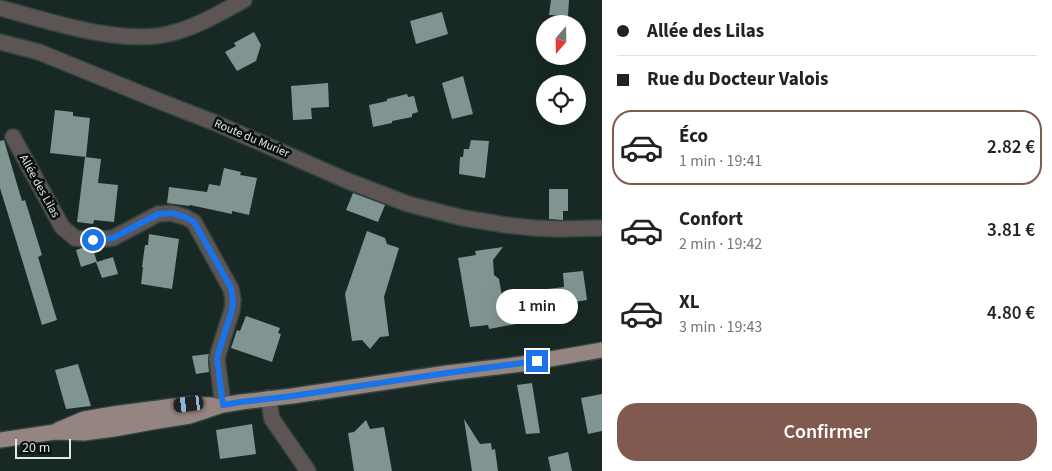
<!DOCTYPE html>
<html lang="fr">
<head>
<meta charset="utf-8">
<style>
	body { margin:0; font-family:"Source Sans 3",sans-serif; background:#f2f2f2; color:#222; height:100vh; display:flex; flex-direction:column; font-size:19px; white-space:nowrap }
	* { box-sizing:border-box; margin:0 }
	p { font-size:16px; color:#767676 }
	.icon { flex:none; width:28px; height:28px; fill:none; stroke:currentColor; stroke-width:2; stroke-linecap:round; stroke-linejoin:round }
	.map { position:relative; flex:1; overflow:hidden }
	.drawer { display:flex; flex-direction:column; background:#fff; width:450px }
	.drawer>* { flex:none }
	.hud { display:grid; align-content:center; height:110px; padding:0 15px; background:#fff }
	.needle { width:32px; rotate:200deg }
	.tools { position:absolute; left:536px; top:15px; display:grid; gap:10px }
	.tools a { display:grid; place-items:center; width:50px; height:50px; border-radius:50%; background:#fff; box-shadow:0 5px 20px #0002; font-size:25px }
	.scale { position:absolute; left:15px; bottom:12px; width:56px; box-sizing:border-box; padding-left:5px; border:2px solid #dfeae7; border-top:0; font-size:14px; line-height:18px; white-space:nowrap; color:#dfeae7; -webkit-text-stroke:4px #080f0e; paint-order:stroke }
	.end { position:absolute; width:22px; height:22px; margin:-11px; border:6px solid #1a73e8; background:#fff; box-shadow:0 0 0 2px #fff }
	.from { border-radius:50% }
	.bubble { position:absolute; height:35px; border-radius:18px; background:#fff; box-shadow:0 5px 20px #0002; font-size:16px; font-weight:600; line-height:35px; text-align:center }
	.car { position:absolute; width:15px; height:30px; margin:-15px -8px; border-radius:6px; box-shadow:0 0 4px 1px #0007; background:linear-gradient(#222 24%,#8ab4d8 0 40%,#222 0 76%,#8ab4d8 0 86%,#222 0) }
	.hud b { display:flex; align-items:center; gap:18px; height:48px; font-size:19px }
	.hud b+b { border-top:1px solid #e0e0e0 }
	.hud i { width:12px; height:12px; background:#222 }
	ul { padding:0; list-style:none }
	li { display:flex; align-items:center; gap:15px; height:75px; margin:0 10px 8px; padding:0 5px; border:2px solid transparent; border-radius:20px }
	li div { flex:1 }
	li b { display:block; font-size:19px }
	li em { font-style:normal; font-weight:600 }
	li.current { border-color:#805a4f }
	li>.icon { width:45px; height:45px; stroke-width:1.5 }
	.action { display:flex; gap:10px; margin-top:auto; padding:10px 15px }
	.action a { flex:1; height:58px; border-radius:20px; background:#805a4f; color:#fff; font-size:20px; font-weight:600; line-height:58px; text-align:center }
	main { display:flex; flex:1; min-height:0 }
	.map>svg:first-child { display:block }
	.building { fill:#809591 }
	.lines { fill:none; stroke-linecap:round; stroke-linejoin:round }
	.minor-casing { stroke:#334340; stroke-width:18 }
	.major-casing { stroke:#334340; stroke-width:18 }
	.minor { stroke:#5d5553; stroke-width:15 }
	.major { stroke:#958580; stroke-width:15 }
	.route { stroke:#1a73e8; stroke-width:6 }
	.labels { text-anchor:middle; stroke-width:5; stroke-linejoin:round; paint-order:stroke }
	.street-label { font-size:12px; fill:#dfeae7; stroke:#080f0e }
</style>
</head>
<body>
<main>
<div class="map">
<svg width="602" height="471" viewBox="0 0 602 471">
	<rect width="100%" height="100%" fill="#172825"/>
	<!-- building -->
	<path class="building" d="M551,0H569L568,16L549,15Z
		M442,12L448,34L416,44L410,21Z
		M254,32L261,45L256,61L237,71L225,52L236,46L234,43Z
		M463,76L473,114L452,119L442,83Z
		M328,83L329,107L311,108L312,119L293,120L291,86Z
		M407,94L408,97L414,96L418,112L412,114V117L392,121V123L373,127L369,105L387,101V99Z
		M55,110L73,112V116L90,118L86,157L50,153Z
		M4,140L22,201L25,200L42,255L38,257L57,320L42,325L0,188V141Z
		M471,140L489,141L485,178L459,174L460,157H463L464,149H469Z
		M85,157L101,159L98,183L118,185L114,222L94,220L93,224L77,222Z
		M224,168L241,172L240,175L257,178L249,215L232,211V214L190,205L189,206L167,203L169,187L207,192L209,184L220,186Z
		M549,189H568V211H563V220L549,219Z
		M353,193L385,205L378,222L346,210Z
		M367,231L385,238L387,244L399,248L384,297L389,336L380,337L370,349L362,340L352,341L345,294Z
		M149,234L179,239L172,289L141,284L143,267H142L145,245H148Z
		M503,247L493,260L494,275L499,279L502,296L499,299L502,315L516,324L489,329L488,325L470,327L458,258L476,255L475,251Z
		M82,248L93,249L97,262L113,257L118,274L102,278L96,262L81,267L76,250Z
		M583,271L587,300L568,303L569,308L550,312L547,289L564,287L563,273Z
		M246,316L280,328L278,333L281,334L272,362L231,348L237,330L240,331Z
		M209,354L208,360L209,372L196,374L192,356Z
		M78,364L91,406L66,409L55,370Z
		M532,383L540,433L526,434L517,385Z
		M602,394V431L588,434L581,398Z
		M464,419L480,444L491,443L492,450L495,449L498,471H472Z
		M366,420L370,429L384,427L392,471H354L348,433L354,432Z
		M252,424L256,454L220,459L216,430Z
		M568,452L572,471H551L548,457Z"/>
	<g class="lines">
		<defs>
			<path id="minor" d="M0,8C49,21 118,45 168,34C195,28 220,13 244,0
				M0,42L39,52L159,101L213,122L348,181L408,204L463,218L506,225L534,228L558,229L602,228
				M13,137L62,227L75,238L93,240L113,238L158,214L171,213L185,217L194,222L231,289L233,300L232,310L219,351L217,359L223,405
				M268,398L272,419L308,471"/>
			<path id="major" d="M58,430L84,419L113,414L189,404L212,405
				M0,440L55,432L84,433L114,429L158,421L190,416L223,405L241,402L292,396L447,373L522,364L602,350"/>
		</defs>
		<!-- minor casing -->
		<use href="#minor" class="minor-casing"/>
		<!-- major casing -->
		<use href="#major" class="major-casing"/>
		<!-- minor -->
		<use href="#minor" class="minor"/>
		<!-- major -->
		<use href="#major" class="major"/>
	</g>
	<g class="lines">
		<!-- route -->
		<path class="route" d="M93,240L113,238L158,214L172,213L185,217L194,222L231,288L233,300L232,310L219,351L217,359L223,405L241,402L292,396L447,373L537,361"/>
	</g>
	<g class="labels">
		<!-- street labels -->
		<g class="street-label">
			<text transform="translate(252 138) rotate(23)" y="4">Route du Murier</text>
			<text transform="translate(40 186) rotate(61)" y="4">Allée des Lilas</text>
		</g>
	</g>
</svg>
<div class="tools">
<a><svg class="needle" viewBox="-14 -14 28 28"><path d="M0-13l5 13h-10z" fill="#e53935"/><path d="M0 13l5-13h-10z" fill="#767676"/></svg></a>
<a><svg class="icon" aria-label="locate" viewBox="0 0 24 24"><circle cx="12" cy="12" r="6"/><path d="M12 2v4M12 18v4M2 12h4M18 12h4"/></svg></a>
</div>
<div class="scale">20 m</div>
<i class="end from" style="left:93px;top:240px"></i>
<i class="end" style="left:537px;top:361px"></i>
<div class="bubble" style="left:496px;top:289px;width:82px">1 min</div>
<i class="car" style="left:189px;top:404px;rotate:263deg"></i>
</div>
<section class="drawer">
<div class="hud">
<b><i class="from"></i>Allée des Lilas</b>
<b><i></i>Rue du Docteur Valois</b>
</div>
<ul>
<li class="current"><svg class="icon" aria-label="car" viewBox="0 0 24 24"><path d="M5 17H2v-5l4-1 3-4h7l3 4 3 1v5h-3M9 17h6M6 11h13"/><circle cx="7" cy="17" r="2"/><circle cx="17" cy="17" r="2"/></svg><div><b>Éco</b><p>1 min · 19:41</p></div><em>2.82 €</em></li>
<li><svg class="icon" aria-label="car" viewBox="0 0 24 24"><path d="M5 17H2v-5l4-1 3-4h7l3 4 3 1v5h-3M9 17h6M6 11h13"/><circle cx="7" cy="17" r="2"/><circle cx="17" cy="17" r="2"/></svg><div><b>Confort</b><p>2 min · 19:42</p></div><em>3.81 €</em></li>
<li><svg class="icon" aria-label="car" viewBox="0 0 24 24"><path d="M5 17H2v-5l4-1 3-4h7l3 4 3 1v5h-3M9 17h6M6 11h13"/><circle cx="7" cy="17" r="2"/><circle cx="17" cy="17" r="2"/></svg><div><b>XL</b><p>3 min · 19:43</p></div><em>4.80 €</em></li>
</ul>
<div class="action"><a>Confirmer</a></div>
</section>
</main>
</body>
</html>
